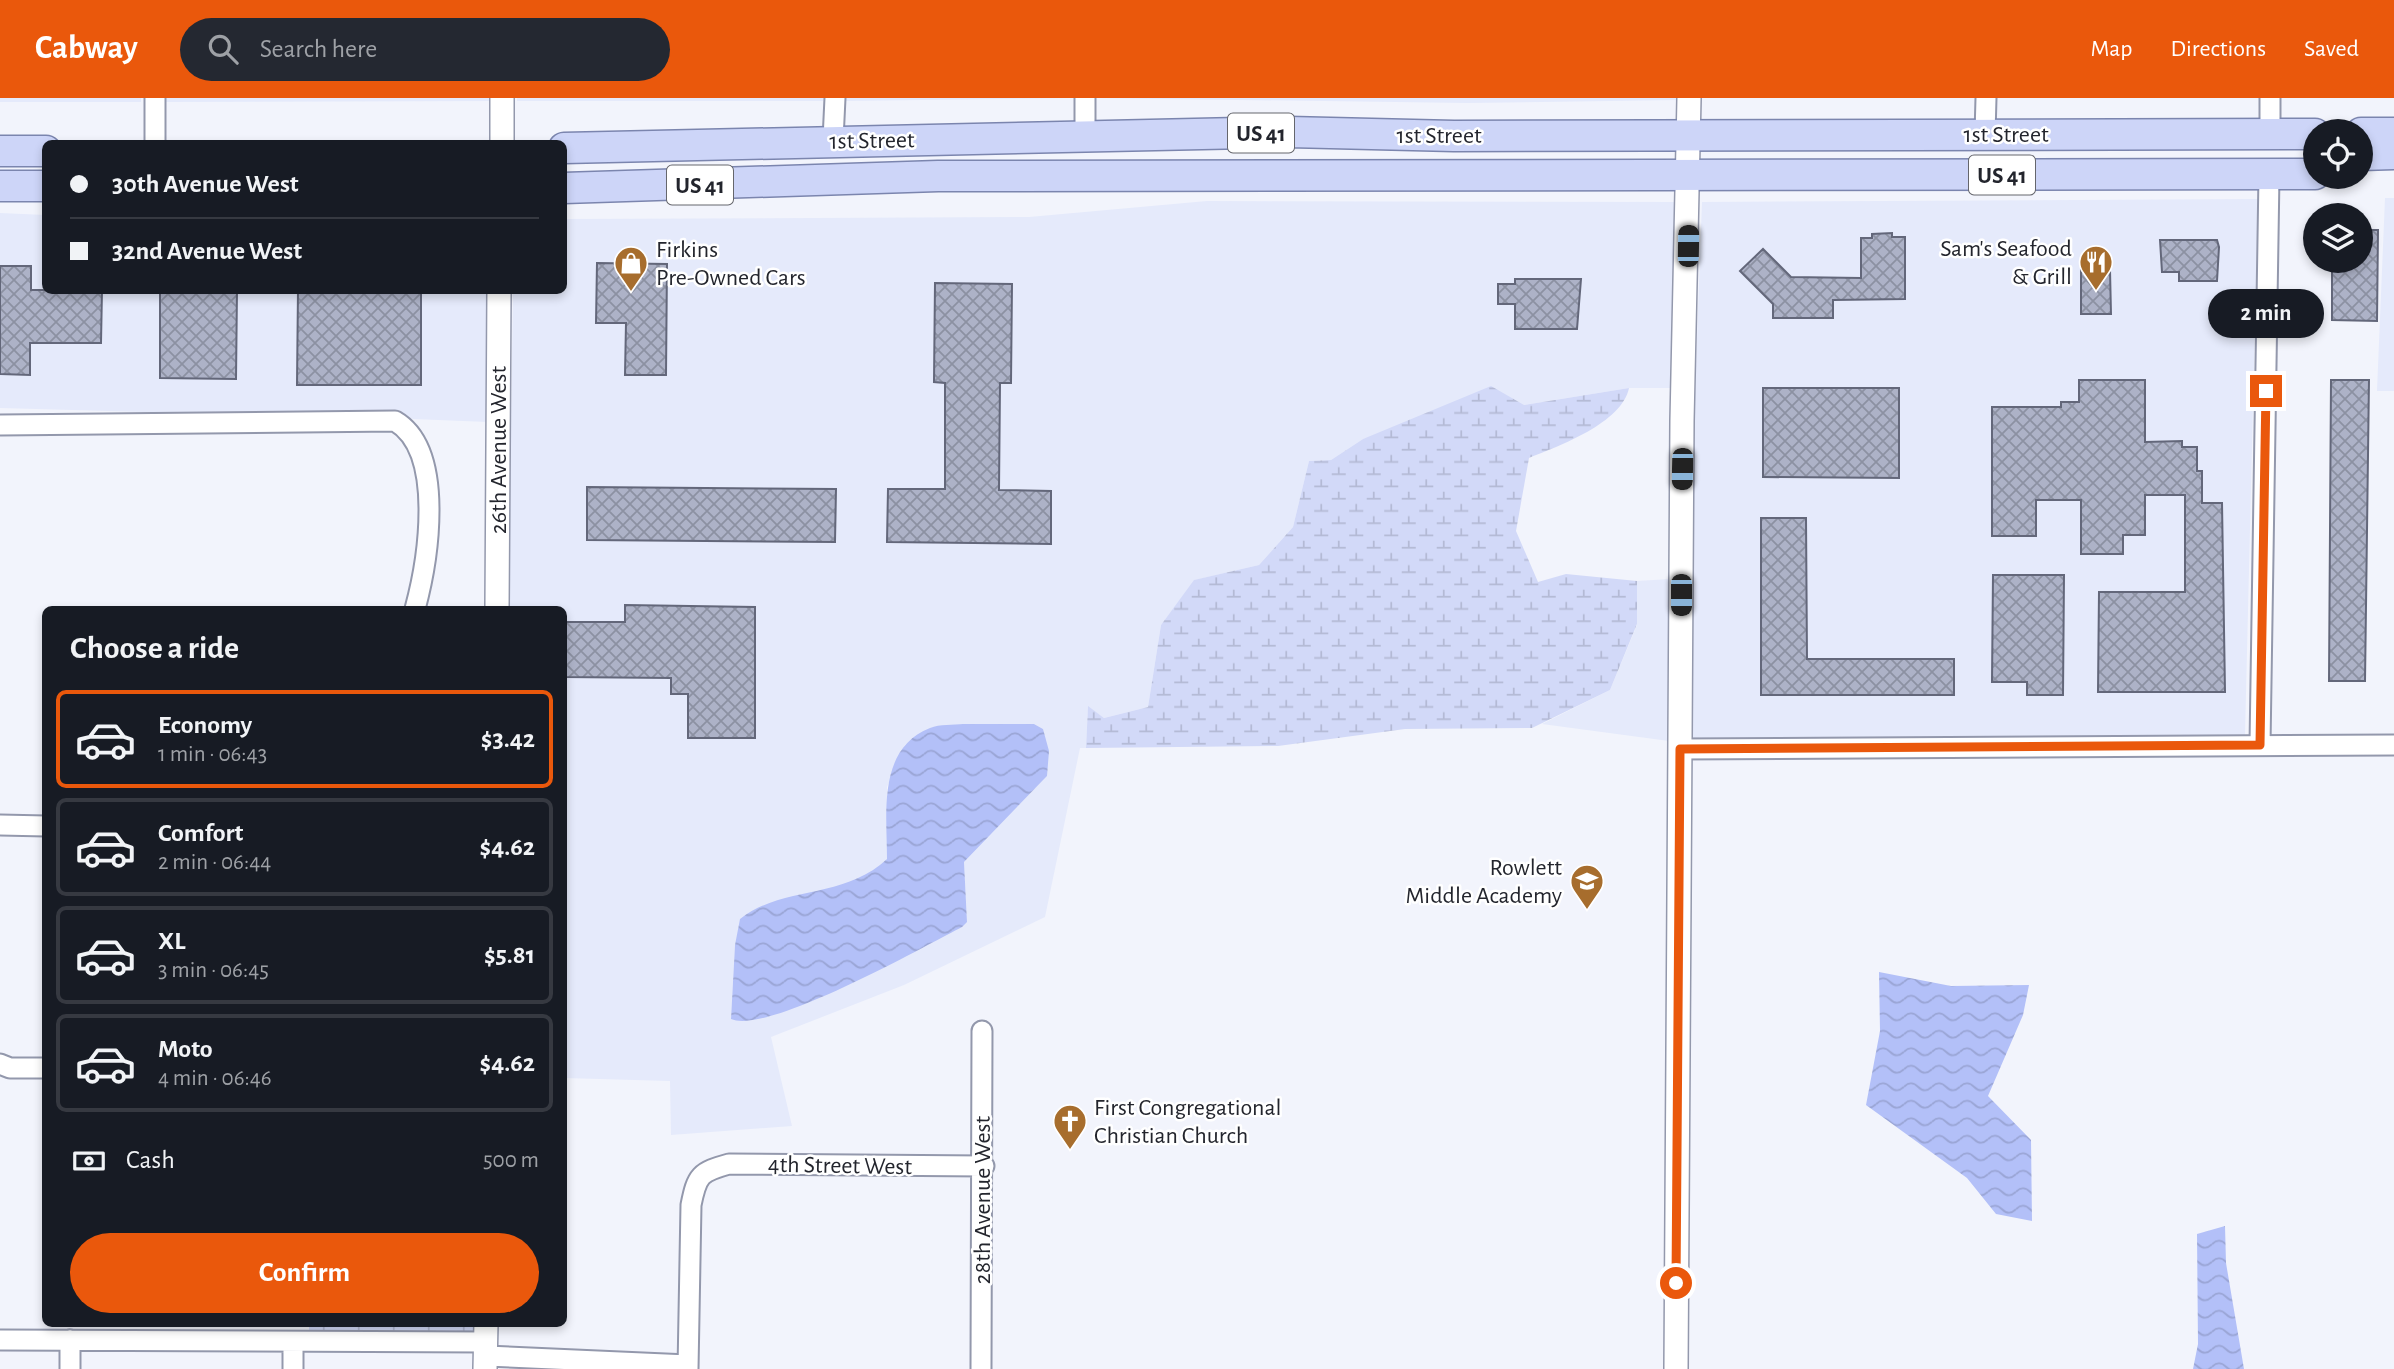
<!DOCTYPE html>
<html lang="en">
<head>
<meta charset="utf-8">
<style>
	body { margin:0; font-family:"Alegreya Sans",sans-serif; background:#242831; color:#f1f3f6; height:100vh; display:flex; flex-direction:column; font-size:26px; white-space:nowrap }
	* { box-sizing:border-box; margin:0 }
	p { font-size:23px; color:#9ea1a6 }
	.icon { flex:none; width:38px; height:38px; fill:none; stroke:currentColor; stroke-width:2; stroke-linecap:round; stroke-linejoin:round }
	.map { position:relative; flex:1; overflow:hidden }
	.panel { position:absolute; left:42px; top:508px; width:525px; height:721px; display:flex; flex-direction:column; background:#171b24; border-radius:10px; box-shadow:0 4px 10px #0003 }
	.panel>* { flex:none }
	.guide { position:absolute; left:42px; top:42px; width:525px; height:154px; border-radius:10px; box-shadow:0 4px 10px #0003; display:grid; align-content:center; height:154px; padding:0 28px; background:#171b24 }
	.fabs { position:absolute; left:2303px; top:21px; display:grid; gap:14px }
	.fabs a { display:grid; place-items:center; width:70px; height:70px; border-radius:50%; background:#171b24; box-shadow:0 4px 10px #0003; font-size:35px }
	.end { position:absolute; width:32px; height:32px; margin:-16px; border:9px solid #ea580c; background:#fff; box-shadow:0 0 0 4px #fff }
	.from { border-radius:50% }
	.bubble { position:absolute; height:49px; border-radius:24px; background:#171b24; box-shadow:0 4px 10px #0003; font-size:23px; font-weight:700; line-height:49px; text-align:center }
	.car { position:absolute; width:21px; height:42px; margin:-21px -10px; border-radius:9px; box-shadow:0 0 5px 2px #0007; background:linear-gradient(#222 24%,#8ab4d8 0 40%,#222 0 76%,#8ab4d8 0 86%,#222 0) }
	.guide b { display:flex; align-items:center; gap:24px; height:66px; font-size:26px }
	.guide b+b { border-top:2px solid #363941 }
	.guide i { width:18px; height:18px; background:#f1f3f6 }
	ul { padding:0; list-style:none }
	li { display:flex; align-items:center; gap:21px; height:98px; margin:0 14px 10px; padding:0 14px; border:4px solid #363941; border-radius:10px }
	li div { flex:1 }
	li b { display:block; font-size:26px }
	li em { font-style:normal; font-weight:700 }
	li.current { border-color:#ea580c }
	li>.icon { width:63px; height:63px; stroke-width:1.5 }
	h2 { padding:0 28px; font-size:32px; line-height:84px }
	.pay { display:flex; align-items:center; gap:18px; height:77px; padding:0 28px; font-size:26px }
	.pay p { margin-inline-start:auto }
	.primary-button { display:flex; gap:14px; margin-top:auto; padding:14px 28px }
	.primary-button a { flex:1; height:80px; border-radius:42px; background:#ea580c; color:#fff; font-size:28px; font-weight:700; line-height:80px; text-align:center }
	header { display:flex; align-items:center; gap:42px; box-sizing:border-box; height:98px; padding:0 35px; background:#ea580c; color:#fff }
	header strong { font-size:33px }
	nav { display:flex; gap:38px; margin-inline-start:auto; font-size:24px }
	.search { width:490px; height:63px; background:#242831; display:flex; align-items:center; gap:18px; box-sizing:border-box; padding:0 24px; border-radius:38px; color:#9ea1a6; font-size:26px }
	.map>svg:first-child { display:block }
	.built { fill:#e5eafb; fill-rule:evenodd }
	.wetland { fill:url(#wetland-marsh) }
	.water { fill:url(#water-waves) }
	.building { fill:url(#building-cross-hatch); stroke:#63677a; stroke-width:2 }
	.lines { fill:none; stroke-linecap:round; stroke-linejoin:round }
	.minor-casing { stroke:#9398ac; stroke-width:23 }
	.tertiary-casing { stroke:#9398ac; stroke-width:26 }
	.primary-casing { stroke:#7b85ae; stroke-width:33 }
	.minor { stroke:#fff; stroke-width:19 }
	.tertiary { stroke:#fff; stroke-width:23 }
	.primary { stroke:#cdd5f8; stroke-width:30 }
	.route { stroke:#ea580c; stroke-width:9 }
	.labels { text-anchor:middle; stroke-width:5; stroke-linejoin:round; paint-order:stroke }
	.shield { fill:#fff; stroke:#65666c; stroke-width:2 }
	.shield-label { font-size:23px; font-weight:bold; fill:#23252d }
	.street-label { font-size:24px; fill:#23252d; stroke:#fff }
	.poi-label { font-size:24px; fill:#23252d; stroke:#fff; text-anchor:end }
</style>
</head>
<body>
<header>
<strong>Cabway</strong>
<div class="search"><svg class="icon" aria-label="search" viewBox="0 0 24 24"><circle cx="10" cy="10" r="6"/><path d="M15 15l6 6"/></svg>Search here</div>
<nav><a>Map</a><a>Directions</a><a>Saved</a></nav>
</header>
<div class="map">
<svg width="2394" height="1271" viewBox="0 0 2394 1271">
	<defs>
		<pattern id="wetland-marsh" width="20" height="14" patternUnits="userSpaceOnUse" patternTransform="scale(1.75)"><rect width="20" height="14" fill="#d2d9f8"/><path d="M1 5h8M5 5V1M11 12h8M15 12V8" fill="none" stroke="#b4bad5"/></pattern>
		<pattern id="water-waves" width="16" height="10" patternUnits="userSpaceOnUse" patternTransform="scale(1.75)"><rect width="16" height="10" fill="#b3c0f8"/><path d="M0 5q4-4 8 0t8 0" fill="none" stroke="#9aa5d5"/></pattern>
		<pattern id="building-cross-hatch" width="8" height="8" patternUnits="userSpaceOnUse" patternTransform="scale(1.75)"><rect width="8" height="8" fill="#adb2c7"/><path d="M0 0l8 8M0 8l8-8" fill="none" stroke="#8c91a2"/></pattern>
	</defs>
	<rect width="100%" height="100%" fill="#f2f4fc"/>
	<!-- built -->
	<path class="built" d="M0,0H141V4H0Z
		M164,0H494V3L164,4Z
		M517,0H824L823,3H517Z
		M846,0H1071L846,3Z
		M1094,0H1679V2L1467,5Z
		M2385,100H2394V293H2377Z
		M2258,101L2245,637L1691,641L1694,323L1702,104Z
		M1207,103L1679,104L1672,290H1629L1524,307L1363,341L1331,362L1309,363L1293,429L1259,467L1195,482L1161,527L1148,609L1104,620L1088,609L1086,650H1080L1045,819L904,887L771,939L792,1028L671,1037L670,983L564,980V511H508L513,193L564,192V121L1029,119ZM963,626H1034L1043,631L1047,678L964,764L967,823L731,921L735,847L843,788L868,778L887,761V689L905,647L931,630Z
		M0,115L45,117L46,192L490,193L488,324L413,321L394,313L180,315L0,310Z
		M1670,481L1669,643L1542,626L1610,592L1637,527V483Z"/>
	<!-- wetland -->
	<path class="wetland" d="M1491,288L1524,307L1629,290C1622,325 1559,348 1529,360L1516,433L1538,484L1566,476L1637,483V526L1610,592L1532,630L1405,631L1278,648L1086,650L1088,608L1104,620L1148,609L1161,527L1194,482L1259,467L1293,429L1309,363L1331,362L1363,341Z
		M309,1225H474V1234H309Z"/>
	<!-- water -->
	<path class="water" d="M963,626H1034L1043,631L1049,653L1047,678L964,764L967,824L962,829C923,849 767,937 731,921L735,847L740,821C783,787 843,802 887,761C887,715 877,651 930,630C940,626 953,627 963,626Z
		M1879,874L1951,888L2029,887L2023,917L1988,998L2031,1042L2032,1123L1996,1116L1967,1080L1866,1007L1880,933Z
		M2225,1128L2226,1165L2244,1271H2193L2198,1246L2197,1136Z"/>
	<!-- building -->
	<path class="building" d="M2361,132H2378L2377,223L2332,222V163H2361Z
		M1892,135V139H1905V201L1833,202V220H1773V206L1740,173L1763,151L1791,179L1861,180V140H1872V136Z
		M2160,142H2217L2219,149L2217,183H2179V174H2162Z
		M597,165L667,166L666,277H625L626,225H596Z
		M0,168H31V192H102L101,245H30V277L0,276Z
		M2081,172H2110L2111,216H2081Z
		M1515,181H1581L1577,231H1515V206H1498V186H1515Z
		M935,185L1012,186L1011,285H1000L999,392L1051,393V446L887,444L888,391H945V285L934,284Z
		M160,192H237L236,281L160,280Z
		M298,192H421V287H297Z
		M2079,282H2145V344L2182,343V349H2197V373H2202V405H2222L2225,594H2098L2099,494H2185V397H2145V437H2123V456H2081V402H2036V438H1992V309H2061V304H2079Z
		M2331,282H2369L2365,583H2329Z
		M1763,290H1899V380L1763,379Z
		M587,389L836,391L835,444L587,442Z
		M1761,420H1806L1807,561H1954V597H1761Z
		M1993,477H2064L2063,597H2027V584H1992Z
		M625,507L755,509V640H688V596H671V580L564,579V524H625Z"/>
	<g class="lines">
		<defs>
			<path id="minor" d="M155,0V46
				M1085,0V38
				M1985,36L1986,0
				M2270,37V0
				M833,42L835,0
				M0,327L395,323C446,353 428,463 415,511
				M2260,647L2269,77
				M1680,651L2394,647
				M0,727L46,728
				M0,966L10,970H46
				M0,1242L485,1244
				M486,1258L688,1267
				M70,1271V1242
				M293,1271V1244
				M688,1271L691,1107C697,1077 700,1074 729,1066L984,1068
				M981,1271L982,933"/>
			<path id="tertiary" d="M502,46V0
				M497,511L499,192
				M485,1271L486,1225
				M1676,1271L1682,323L1689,0"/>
			<path id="primary" d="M2361,35H2394
				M564,50L1289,34L1454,38L2315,36
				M0,53H46
				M2361,57L2394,56
				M0,88H46
				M564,90L938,78L2315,76"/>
		</defs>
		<!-- minor casing -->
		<use href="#minor" class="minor-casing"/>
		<!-- tertiary casing -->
		<use href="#tertiary" class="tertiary-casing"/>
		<!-- primary casing -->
		<use href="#primary" class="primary-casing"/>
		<!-- minor -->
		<use href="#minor" class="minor"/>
		<!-- tertiary -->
		<use href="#tertiary" class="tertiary"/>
		<!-- primary -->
		<use href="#primary" class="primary"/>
	</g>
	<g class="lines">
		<!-- route -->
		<path class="route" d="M1676,1185L1680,651L2260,647L2266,293"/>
	</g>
	<!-- icons -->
	<defs>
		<symbol id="restaurant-pin" viewBox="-11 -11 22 30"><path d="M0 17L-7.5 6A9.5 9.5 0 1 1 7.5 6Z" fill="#a76d2d" stroke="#fff"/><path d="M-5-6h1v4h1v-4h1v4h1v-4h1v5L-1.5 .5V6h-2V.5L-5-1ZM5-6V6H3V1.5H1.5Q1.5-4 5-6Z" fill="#fff"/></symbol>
		<symbol id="shop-pin" viewBox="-11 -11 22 30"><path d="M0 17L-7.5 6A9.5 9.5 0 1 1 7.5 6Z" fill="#a76d2d" stroke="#fff"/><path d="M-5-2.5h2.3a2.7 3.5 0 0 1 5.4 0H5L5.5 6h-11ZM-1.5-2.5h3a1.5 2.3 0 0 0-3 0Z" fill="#fff"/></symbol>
		<symbol id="school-pin" viewBox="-11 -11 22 30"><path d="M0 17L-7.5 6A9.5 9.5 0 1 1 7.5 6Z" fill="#a76d2d" stroke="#fff"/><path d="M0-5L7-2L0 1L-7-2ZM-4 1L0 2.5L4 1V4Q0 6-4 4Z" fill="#fff"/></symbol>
		<symbol id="church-pin" viewBox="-11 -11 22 30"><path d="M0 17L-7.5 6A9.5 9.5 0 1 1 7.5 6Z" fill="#a76d2d" stroke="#fff"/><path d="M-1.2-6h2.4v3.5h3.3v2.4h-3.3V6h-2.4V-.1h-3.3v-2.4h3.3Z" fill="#fff"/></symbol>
	</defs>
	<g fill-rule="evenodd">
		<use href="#restaurant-pin" x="2077" y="145" width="38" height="52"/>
		<use href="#shop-pin" x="612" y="146" width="38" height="52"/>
		<use href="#school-pin" x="1568" y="764" width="38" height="52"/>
		<use href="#church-pin" x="1051" y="1004" width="38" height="52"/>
	</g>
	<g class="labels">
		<!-- shield labels -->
		<g class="shield">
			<rect x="1228" y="15.5" width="66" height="39" rx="5"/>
			<rect x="1969" y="57.5" width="66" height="39" rx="5"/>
			<rect x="667" y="67.5" width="66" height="39" rx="5"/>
		</g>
		<g class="shield-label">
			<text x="1261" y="43">US 41</text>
			<text x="2002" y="85">US 41</text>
			<text x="700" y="95">US 41</text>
		</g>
		<!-- street labels -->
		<g class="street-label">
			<text x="2006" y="44">1st Street</text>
			<text x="1439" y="45">1st Street</text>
			<text transform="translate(872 42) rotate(-1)" y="8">1st Street</text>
			<text transform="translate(498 352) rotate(-90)" y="8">26th Avenue West</text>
			<text transform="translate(840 1067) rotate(1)" y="8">4th Street West</text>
			<text transform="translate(982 1102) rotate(-90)" y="8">28th Avenue West</text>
		</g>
		<!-- poi labels -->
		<g class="poi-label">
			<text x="2072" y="158">Sam's Seafood<tspan x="2072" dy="28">&amp; Grill</tspan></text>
			<text x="656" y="159" text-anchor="start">Firkins<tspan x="656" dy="28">Pre-Owned Cars</tspan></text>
			<text x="1562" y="777">Rowlett<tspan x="1562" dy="28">Middle Academy</tspan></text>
			<text x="1094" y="1017" text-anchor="start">First Congregational<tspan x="1094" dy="28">Christian Church</tspan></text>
		</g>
	</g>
</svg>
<div class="fabs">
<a><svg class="icon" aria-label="locate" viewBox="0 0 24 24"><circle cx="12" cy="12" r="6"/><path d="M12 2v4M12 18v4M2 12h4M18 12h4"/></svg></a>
<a><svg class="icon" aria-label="layers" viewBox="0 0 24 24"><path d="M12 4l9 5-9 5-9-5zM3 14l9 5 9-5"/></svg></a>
</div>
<i class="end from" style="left:1676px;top:1185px"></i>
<i class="end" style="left:2266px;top:293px"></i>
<div class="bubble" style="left:2208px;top:191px;width:116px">2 min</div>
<i class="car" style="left:1688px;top:148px;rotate:1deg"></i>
<i class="car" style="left:1682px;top:371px;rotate:181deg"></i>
<i class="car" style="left:1681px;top:497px;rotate:180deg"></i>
<div class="guide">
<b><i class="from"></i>30th Avenue West</b>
<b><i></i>32nd Avenue West</b>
</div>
<section class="panel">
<h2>Choose a ride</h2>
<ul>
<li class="current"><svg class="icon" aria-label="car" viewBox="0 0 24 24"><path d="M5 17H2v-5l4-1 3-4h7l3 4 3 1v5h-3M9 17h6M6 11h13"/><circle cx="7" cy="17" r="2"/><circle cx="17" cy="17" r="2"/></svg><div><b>Economy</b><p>1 min · 06:43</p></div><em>$3.42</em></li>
<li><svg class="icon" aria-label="car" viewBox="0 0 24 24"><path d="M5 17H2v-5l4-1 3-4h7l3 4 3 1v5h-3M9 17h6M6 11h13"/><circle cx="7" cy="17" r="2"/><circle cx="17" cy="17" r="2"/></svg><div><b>Comfort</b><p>2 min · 06:44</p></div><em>$4.62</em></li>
<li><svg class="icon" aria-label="car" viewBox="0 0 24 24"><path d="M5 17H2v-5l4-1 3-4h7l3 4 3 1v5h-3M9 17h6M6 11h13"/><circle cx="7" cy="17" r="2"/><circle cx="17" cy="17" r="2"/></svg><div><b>XL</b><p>3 min · 06:45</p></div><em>$5.81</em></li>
<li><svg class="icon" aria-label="car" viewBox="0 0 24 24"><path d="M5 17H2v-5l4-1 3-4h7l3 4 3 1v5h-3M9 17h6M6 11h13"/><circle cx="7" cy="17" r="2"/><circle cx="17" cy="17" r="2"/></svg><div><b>Moto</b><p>4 min · 06:46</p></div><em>$4.62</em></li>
</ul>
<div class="pay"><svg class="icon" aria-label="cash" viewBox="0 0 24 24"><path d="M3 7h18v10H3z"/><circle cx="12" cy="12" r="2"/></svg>Cash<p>500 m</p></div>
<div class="primary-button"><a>Confirm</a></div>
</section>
</div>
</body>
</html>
